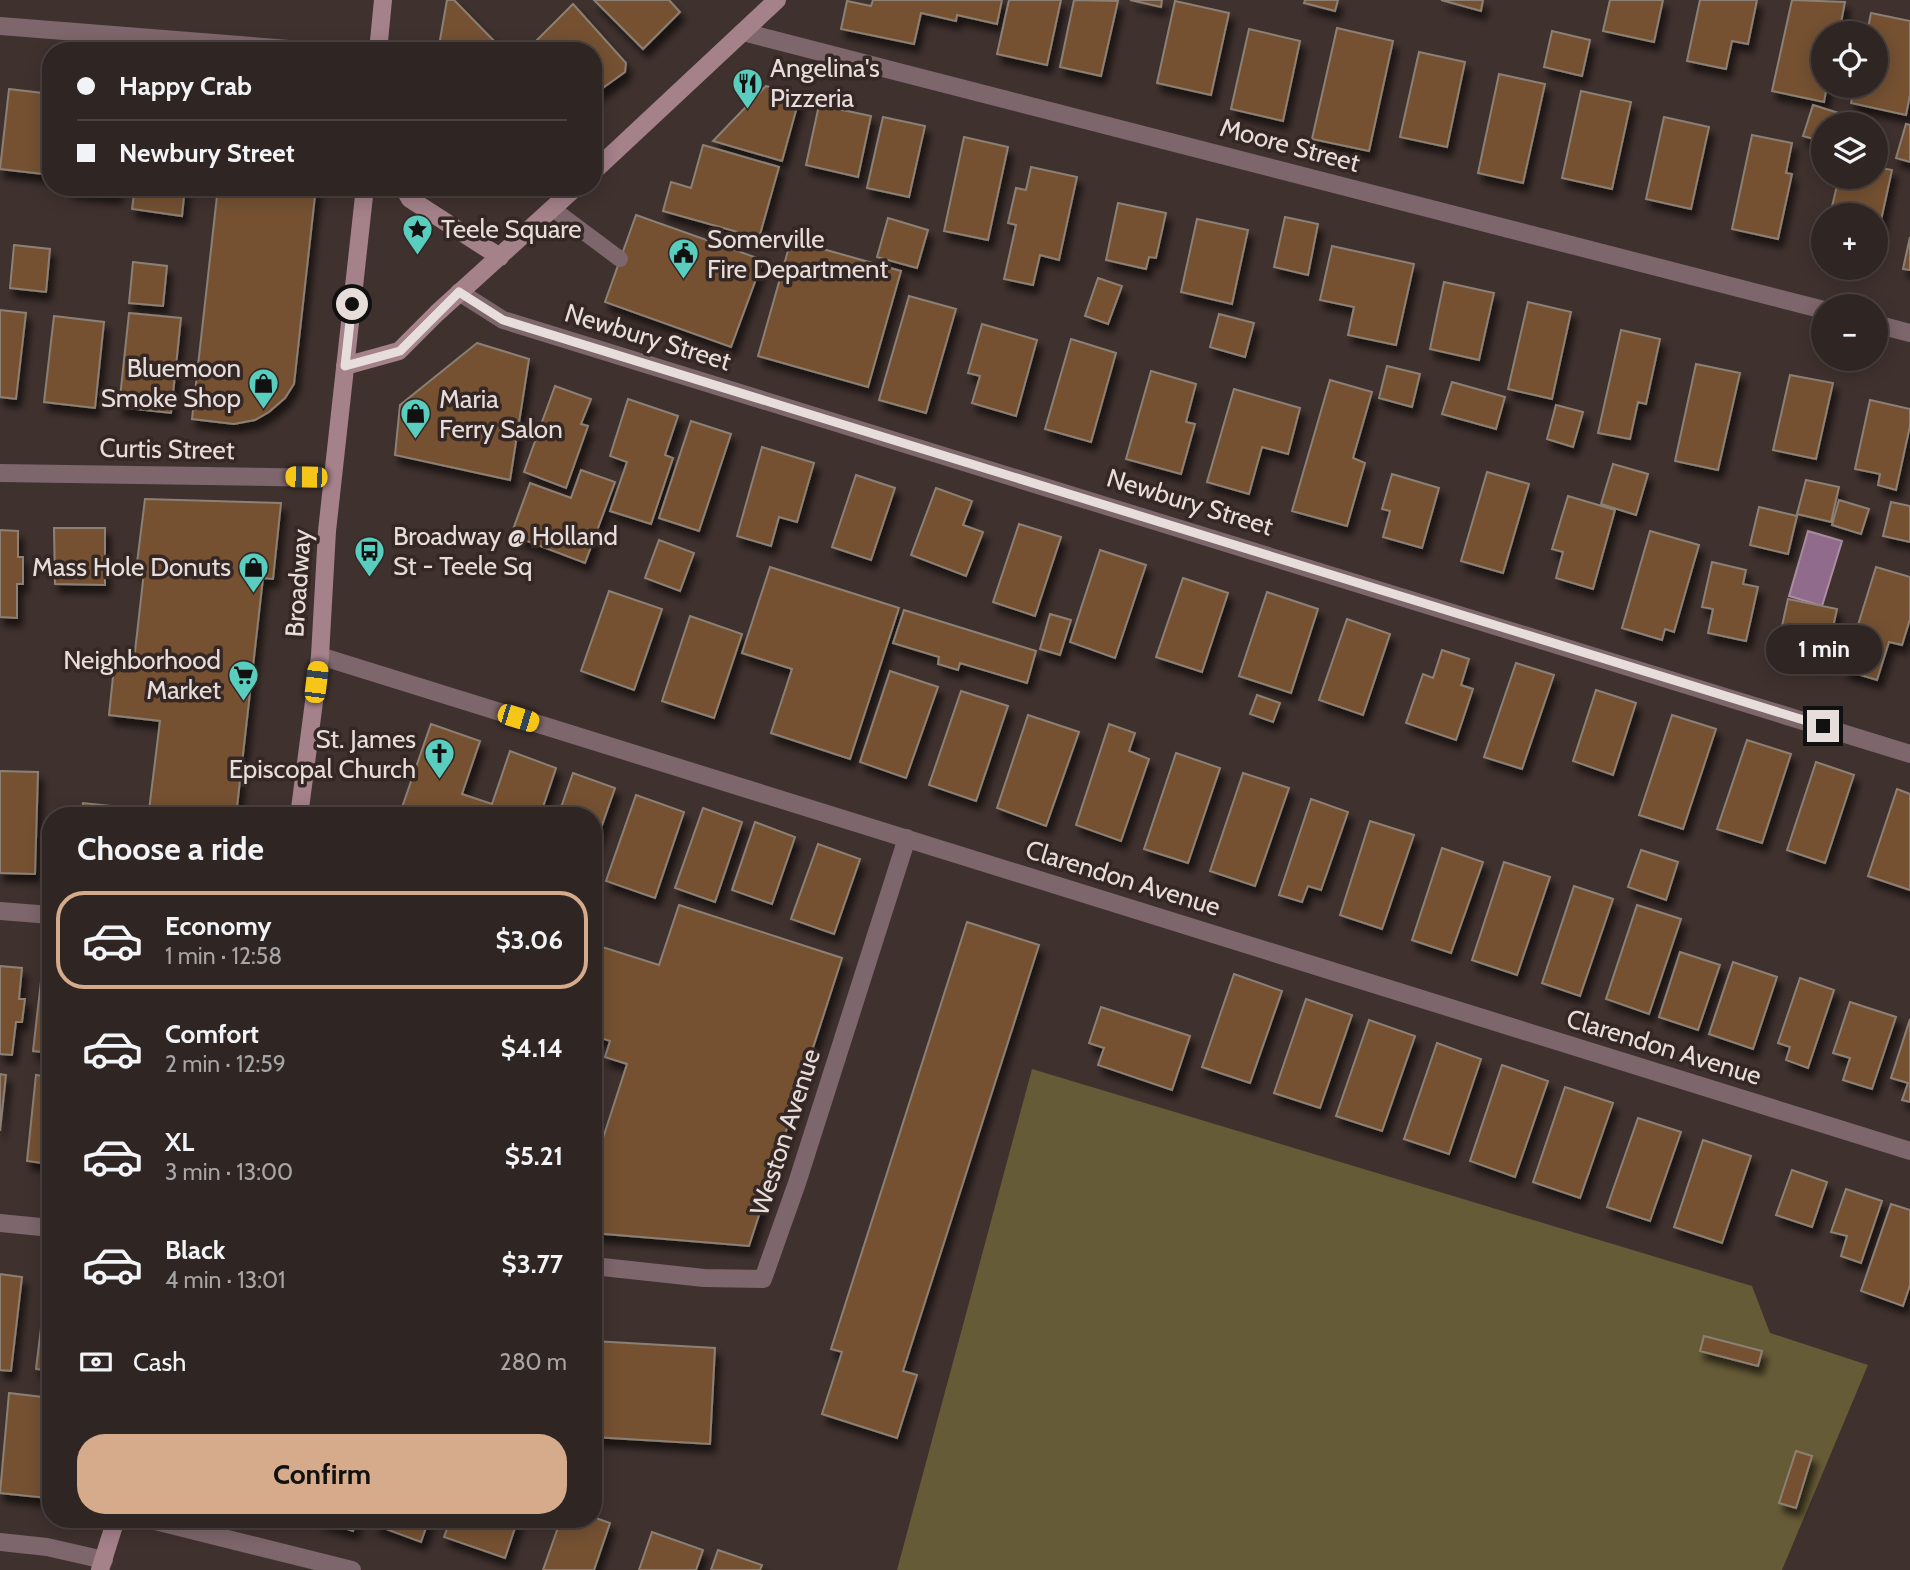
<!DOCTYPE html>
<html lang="en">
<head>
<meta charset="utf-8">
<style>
	body { margin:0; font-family:Cabin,sans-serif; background:#372d2a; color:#f1f3f6; height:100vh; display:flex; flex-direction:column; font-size:26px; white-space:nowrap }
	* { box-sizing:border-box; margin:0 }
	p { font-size:23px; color:#a7a5a5 }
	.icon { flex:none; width:38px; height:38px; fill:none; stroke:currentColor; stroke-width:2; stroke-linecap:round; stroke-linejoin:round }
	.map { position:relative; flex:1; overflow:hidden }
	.drawer { position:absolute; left:42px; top:807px; width:560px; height:721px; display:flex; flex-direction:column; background:#2f2522; border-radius:28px; box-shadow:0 4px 18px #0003,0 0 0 2px #4a4240 }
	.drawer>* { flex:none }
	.banner { position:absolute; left:42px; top:42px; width:560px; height:154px; border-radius:28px; box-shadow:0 4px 18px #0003,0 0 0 2px #4a4240; display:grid; align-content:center; height:154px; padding:0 35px; background:#2f2522 }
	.tools { position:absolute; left:1811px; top:21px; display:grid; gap:14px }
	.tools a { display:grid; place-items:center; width:77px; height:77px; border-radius:50%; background:#2f2522; box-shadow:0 4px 18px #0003,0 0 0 2px #4a4240; font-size:35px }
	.end { position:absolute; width:32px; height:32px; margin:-16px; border:9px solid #e7dedc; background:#111; box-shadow:0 0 0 4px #111 }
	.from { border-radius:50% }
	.bubble { position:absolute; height:49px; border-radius:24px; background:#2f2522; box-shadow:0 4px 18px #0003,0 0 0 2px #4a4240; font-size:23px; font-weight:700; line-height:49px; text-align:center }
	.car { position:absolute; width:21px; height:42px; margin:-21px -10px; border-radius:9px; box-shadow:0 0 5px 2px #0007; background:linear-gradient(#f5c518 24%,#345 0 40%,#f5c518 0 76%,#345 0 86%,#f5c518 0) }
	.banner b { display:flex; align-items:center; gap:24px; height:66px; font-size:26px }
	.banner b+b { border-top:2px solid #4a4240 }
	.banner i { width:18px; height:18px; background:#f1f3f6 }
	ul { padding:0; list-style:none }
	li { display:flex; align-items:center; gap:21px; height:98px; margin:0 14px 10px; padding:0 21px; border:4px solid transparent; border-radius:28px }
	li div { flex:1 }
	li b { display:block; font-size:26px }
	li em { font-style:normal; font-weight:700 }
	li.active { border-color:#d6ab8b }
	li>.icon { width:63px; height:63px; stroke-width:1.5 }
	h2 { padding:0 35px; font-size:32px; line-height:84px }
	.pay { display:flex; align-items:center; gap:18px; height:77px; padding:0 35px; font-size:26px }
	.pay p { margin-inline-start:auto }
	.button { display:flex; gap:14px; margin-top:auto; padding:14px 35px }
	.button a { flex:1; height:80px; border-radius:28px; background:#d6ab8b; color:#111; font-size:28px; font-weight:700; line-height:80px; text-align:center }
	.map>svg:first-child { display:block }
	.green { fill:#665b37 }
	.water { fill:#916b8c; stroke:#ab8ea4; stroke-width:2 }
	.building { fill:#755131; stroke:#8c8075; stroke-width:2; filter:url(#shadow) }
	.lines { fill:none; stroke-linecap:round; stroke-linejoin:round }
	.service { stroke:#7d666c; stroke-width:16 }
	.minor { stroke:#7d666c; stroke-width:18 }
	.tertiary { stroke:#7d666c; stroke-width:18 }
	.secondary { stroke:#a5818a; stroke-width:18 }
	.route { stroke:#e7dedc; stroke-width:9 }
	.labels { text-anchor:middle; stroke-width:7; stroke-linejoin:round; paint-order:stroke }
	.poi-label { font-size:26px; fill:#e7dedc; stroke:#352724; text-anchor:start }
	.street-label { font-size:26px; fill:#e7dedc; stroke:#352724 }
</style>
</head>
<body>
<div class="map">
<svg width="1910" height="1570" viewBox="0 0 1910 1570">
	<defs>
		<filter id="shadow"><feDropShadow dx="4.5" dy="8" stdDeviation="3.5" flood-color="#0009"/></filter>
	</defs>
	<rect width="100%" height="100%" fill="#3f312e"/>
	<!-- green -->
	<path class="green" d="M1032,1069L1752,1286L1770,1333L1868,1365L1782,1570H897Z"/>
	<!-- water -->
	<path class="water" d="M1808,531L1842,541L1822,606L1789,596Z"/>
	<!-- building -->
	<path class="building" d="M447,0H454L504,51H438Z
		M594,0H669L680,12L643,49Z
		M873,0H1002L997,24L957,15L956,21L921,13L914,44L841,29L847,1L871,6Z
		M1009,0H1061L1047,65L997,54Z
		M1074,0L1118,1L1101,76L1060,67Z
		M1130,0H1162L1161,7Z
		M1305,0H1338L1335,11L1304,3Z
		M1441,0H1483L1481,11Z
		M1610,0H1663L1654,42L1603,31Z
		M1700,0H1757L1748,44L1732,41L1726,69L1687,61Z
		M1792,0L1845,2L1839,33H1824V86H1827L1824,102L1772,91Z
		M1175,1L1229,13L1211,95L1157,83Z
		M573,4L626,63L625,72L593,95V51H526Z
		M1871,13L1910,21V95L1906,115L1851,103L1855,86H1876V33H1867Z
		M1337,28L1393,41L1369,151L1312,139Z
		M1249,29L1300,41L1283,121L1231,109Z
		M1552,31L1590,40L1582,76L1544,67Z
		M1419,52L1465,62L1447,147L1400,137Z
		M1499,74L1545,84L1523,183L1478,173Z
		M766,86L800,96L782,161L713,141Z
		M9,89L51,94V175L0,169Z
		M1581,91L1631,102L1612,189L1562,178Z
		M819,105L871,116L858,177L806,165Z
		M1813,105L1845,115L1842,124H1824V142L1803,136Z
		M883,117L925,126L909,197L867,188Z
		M1664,117L1709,127L1691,209L1646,199Z
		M1906,124L1910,125V162L1896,158Z
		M1752,135L1792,143L1786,173L1792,174L1778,239L1732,229Z
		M964,137L1008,147L988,240L944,231Z
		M703,145L779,167L759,238L663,211L671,182L691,188Z
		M1031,167L1077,177L1059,260L1040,255L1033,285L1004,279L1016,225L1008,223L1016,188L1026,190Z
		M1876,167L1892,170L1876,243V215H1830L1839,177H1876Z
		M69,187H117V195L69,190Z
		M135,187H185L182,216L132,209Z
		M218,187H316L294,384L285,398L269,412L255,420L234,424L192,419Z
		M1118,203L1166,213L1156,258L1149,257L1146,269L1106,260Z
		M636,215L763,260L731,347L605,302Z
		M1285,217L1318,224L1308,275L1274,267Z
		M888,218L928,230L917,268L877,257Z
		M1197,219L1248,230L1232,304L1181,292Z
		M1910,237V270L1903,269Z
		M791,240L901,271L868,387L758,356Z
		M14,245L50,249L46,292L10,288Z
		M1332,246L1414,264L1396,345L1348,335L1354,307L1320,300Z
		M133,262L167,266L163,306L129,303Z
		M1098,278L1122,286L1108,324L1085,316Z
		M1444,282L1494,293L1479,360L1430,349Z
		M909,296L956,309L926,413L879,400Z
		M1528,302L1571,312L1552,399L1508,389Z
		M0,310L26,313L16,399L0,397Z
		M129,313L181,318L171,413L119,407Z
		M1219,314L1254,323L1245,357L1210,347Z
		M54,316L104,322L95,408L44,402Z
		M982,324L1037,340L1016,416L972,403L980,376L968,373Z
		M1621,330L1660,339L1646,404L1638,402L1630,439L1598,433Z
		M1071,339L1116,353L1091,442L1045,429Z
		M477,343L529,359L510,480L395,455L400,405Z
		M1696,364L1740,373L1718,470L1675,461Z
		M1387,366L1420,374L1412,407L1379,398Z
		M1151,371L1196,384L1186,422L1195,424L1181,474L1126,459Z
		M1790,375L1833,383L1816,459L1773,450Z
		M1330,380L1372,392L1353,458L1365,463L1347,526L1292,511Z
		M1452,382L1505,397L1496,429L1442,414Z
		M555,386L591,399L581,424L588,426L566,488L524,472Z
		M1234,389L1300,408L1288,454L1262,447L1249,494L1207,482Z
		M628,399L678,416L665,455L673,458L651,524L610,511L627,462L610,456Z
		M1870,400L1910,409V426L1896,490L1878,485L1880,474L1855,469Z
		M1556,405L1583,412L1573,447L1547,439Z
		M691,421L731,434L699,531L659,518Z
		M762,447L814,463L797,522L779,517L771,546L737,536Z
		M1613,464L1648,474L1636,515L1601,504Z
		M581,470L615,482L585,563L511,535L530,483L571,498Z
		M1487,472L1529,484L1503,573L1461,561Z
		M1392,474L1439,488L1422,548L1383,537L1390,511L1382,509Z
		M856,475L895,488L871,560L832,547Z
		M1806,480L1839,487L1831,522L1797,514Z
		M936,488L972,501L963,525L983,532L966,576L911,555Z
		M1568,496L1615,510L1593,589L1556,578L1563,552L1552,549Z
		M145,499L281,503L273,579L263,578L236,816H81L83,803L149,810L160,721L109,715L114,667L133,669L144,572L136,571Z
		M1839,500L1869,509L1861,534L1832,525Z
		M1891,502L1910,506V542L1883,536Z
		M1759,507L1797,516L1788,554L1750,545Z
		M1019,524L1061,537L1035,616L993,602Z
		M54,528H105V585L55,584Z
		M0,530L18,531V557H23V584H17V618L0,617Z
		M1650,531L1699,545L1674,632L1665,629L1662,640L1622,628Z
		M659,540L694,553L680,591L645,578Z
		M1100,550L1146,565L1115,658L1070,642Z
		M1712,562L1746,570L1743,584L1758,587L1746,641L1708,633L1713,609L1702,607Z
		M770,567L899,608L850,759L771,733L792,669L742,653Z
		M1876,567L1910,577V619L1902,645L1889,642L1877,680L1844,670Z
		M1183,578L1228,593L1202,672L1156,657Z
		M609,591L662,609L634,690L581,671Z
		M1267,592L1318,609L1291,693L1239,676Z
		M1788,599L1837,609L1825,664L1776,653Z
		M904,610L1036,651L1027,683L960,663L958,670L938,664L939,657L893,643Z
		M1050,614L1071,620L1060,655L1040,649Z
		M690,616L742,634L714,718L662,701Z
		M1347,619L1390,634L1363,715L1319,700Z
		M1442,650L1469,659L1461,685L1473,689L1456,740L1406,723L1423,674L1433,678Z
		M1516,663L1554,675L1522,769L1484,757Z
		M890,671L938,687L906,778L860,762Z
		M1596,690L1636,703L1613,775L1573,761Z
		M961,691L1008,706L976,801L929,785Z
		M1257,695L1280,703L1273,722L1250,714Z
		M1028,715L1079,732L1046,826L997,808Z
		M1672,715L1716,729L1683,829L1639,815Z
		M431,724L480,741L462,794L492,804L510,751L556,768L540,816H399Z
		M1109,724L1135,733L1129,751L1149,759L1121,841L1076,825Z
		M1747,740L1791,754L1762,843L1717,829Z
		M1176,753L1220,768L1188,863L1144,849Z
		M1816,762L1854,775L1825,863L1787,850Z
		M0,771L38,772L35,874L0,873Z
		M573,773L615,788L593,851V816H558Z
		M1243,773L1289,788L1255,886L1210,871Z
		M1897,789L1910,794V890L1868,876Z
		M636,795L684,812L655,898L606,881Z
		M1311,799L1348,812L1321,890L1308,886L1302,902L1279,895Z
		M703,808L742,822L715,902L675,888Z
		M1370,821L1414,835L1382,929L1340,915Z
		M755,822L795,837L772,904L732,890Z
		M818,844L860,859L834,934L791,919Z
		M1442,848L1483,862L1451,953L1412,940Z
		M1641,850L1678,862L1666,900L1628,887Z
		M1504,862L1550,877L1517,975L1472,960Z
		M1574,886L1613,899L1580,996L1542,983Z
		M679,905L842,958L749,1246L593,1233V1169L627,1064L605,1057L610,1041L593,1035V944L659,965Z
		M1637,905L1681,919L1649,1014L1606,999Z
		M967,922L1039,945L903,1371L917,1375L897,1438L822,1414L842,1352L831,1349Z
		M1680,952L1720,965L1698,1030L1659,1017Z
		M1733,962L1777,977L1753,1049L1709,1034Z
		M0,966L22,968L19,999H25L22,1022H16L12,1055L0,1054Z
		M1234,974L1282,991L1250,1083L1202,1067Z
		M1800,978L1834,990L1808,1068L1786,1060L1790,1047L1778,1043Z
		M41,981L51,982V1053L33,1051Z
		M1306,999L1352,1015L1320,1108L1274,1093Z
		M1850,1002L1896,1017L1872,1089L1843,1080L1850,1058L1833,1053Z
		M1101,1007L1190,1036L1172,1090L1098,1065L1104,1048L1089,1043Z
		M1910,1019V1102L1902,1100L1908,1083L1891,1078Z
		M1369,1020L1415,1036L1382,1131L1336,1116Z
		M1437,1043L1481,1059L1449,1154L1404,1139Z
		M1502,1065L1548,1081L1515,1177L1470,1161Z
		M0,1074L6,1075L0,1131Z
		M36,1075L51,1077V1176L41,1175L42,1163L27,1161Z
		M1565,1087L1613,1103L1580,1198L1533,1182Z
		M1638,1118L1681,1132L1650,1221L1607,1207Z
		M1703,1140L1751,1156L1722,1243L1674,1227Z
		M1792,1170L1827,1182L1812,1227L1776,1215Z
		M1846,1189L1882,1201L1861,1263L1841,1256L1847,1236L1831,1232Z
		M1891,1204L1910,1210V1285L1903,1306L1861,1291Z
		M0,1274L22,1277L11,1371L0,1370Z
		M47,1279L51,1280V1371L36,1369Z
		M1704,1336L1762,1351L1758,1366L1700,1351Z
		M593,1341L715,1348L710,1444L593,1437Z
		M9,1393L51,1398V1466L47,1498L0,1493Z
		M1796,1451L1812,1456L1796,1508L1779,1503Z
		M593,1517L610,1523L594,1570H543L561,1519H593Z
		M316,1519H357L353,1531Z
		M377,1519H429L421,1542L375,1525Z
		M451,1519H518L505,1558L444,1537Z
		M652,1532L703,1550L696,1570H639Z
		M718,1550L762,1565L760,1570H711Z"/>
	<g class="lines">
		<!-- service -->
		<path class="service" d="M553,209L620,259"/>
		<!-- minor -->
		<path class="minor" d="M0,26L315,51
			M743,32L1824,310
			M459,292L503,320L1910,754
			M1876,324L1910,333
			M320,656L1910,1151
			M0,911L51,915
			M0,1223L51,1228
			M593,1266L704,1278L763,1279L797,1183L907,838
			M147,1519L352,1570
			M0,1542L47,1547L104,1560"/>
		<!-- tertiary -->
		<path class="tertiary" d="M0,473L332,478"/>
		<!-- secondary -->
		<path class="secondary" d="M378,51L383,0
			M593,172L777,0
			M403,187L410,199L500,257
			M345,366L399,351L437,313L576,187
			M299,816L320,656L327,531L365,187
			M100,1570L116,1519"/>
	</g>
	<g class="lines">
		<!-- route -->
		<path class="route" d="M352,304L345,366L400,351L459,292L503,320L1823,726"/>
	</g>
	<!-- icons -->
	<defs>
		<symbol id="restaurant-pin" viewBox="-11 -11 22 30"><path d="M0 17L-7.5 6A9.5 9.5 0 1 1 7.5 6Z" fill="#59cebe" stroke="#352724"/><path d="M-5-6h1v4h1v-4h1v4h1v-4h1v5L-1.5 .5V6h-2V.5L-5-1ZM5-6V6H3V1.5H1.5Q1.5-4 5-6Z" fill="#111"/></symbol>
		<symbol id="sight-pin" viewBox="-11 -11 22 30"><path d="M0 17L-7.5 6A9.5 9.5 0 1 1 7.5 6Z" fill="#59cebe" stroke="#352724"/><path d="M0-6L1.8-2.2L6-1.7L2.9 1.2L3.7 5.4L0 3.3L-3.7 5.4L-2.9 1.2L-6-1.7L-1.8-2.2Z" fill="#111"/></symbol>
		<symbol id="civic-pin" viewBox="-11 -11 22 30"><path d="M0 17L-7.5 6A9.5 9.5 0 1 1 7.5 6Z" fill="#59cebe" stroke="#352724"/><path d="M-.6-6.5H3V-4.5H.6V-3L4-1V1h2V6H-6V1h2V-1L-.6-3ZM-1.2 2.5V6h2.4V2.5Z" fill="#111"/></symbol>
		<symbol id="shop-pin" viewBox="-11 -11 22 30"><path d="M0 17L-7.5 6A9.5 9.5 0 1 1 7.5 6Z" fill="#59cebe" stroke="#352724"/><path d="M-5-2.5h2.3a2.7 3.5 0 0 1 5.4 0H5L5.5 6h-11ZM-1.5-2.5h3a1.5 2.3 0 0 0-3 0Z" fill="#111"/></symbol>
		<symbol id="bus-pin" viewBox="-11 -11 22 30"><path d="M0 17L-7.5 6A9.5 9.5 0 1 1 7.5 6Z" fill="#59cebe" stroke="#352724"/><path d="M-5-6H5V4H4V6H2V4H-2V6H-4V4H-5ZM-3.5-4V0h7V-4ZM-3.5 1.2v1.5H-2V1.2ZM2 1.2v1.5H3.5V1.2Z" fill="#111"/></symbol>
		<symbol id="supermarket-pin" viewBox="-11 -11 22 30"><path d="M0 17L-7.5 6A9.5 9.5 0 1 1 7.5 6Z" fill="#59cebe" stroke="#352724"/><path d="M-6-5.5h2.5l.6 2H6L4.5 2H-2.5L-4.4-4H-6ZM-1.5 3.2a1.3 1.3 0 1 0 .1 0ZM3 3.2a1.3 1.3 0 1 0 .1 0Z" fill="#111"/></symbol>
		<symbol id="church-pin" viewBox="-11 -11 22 30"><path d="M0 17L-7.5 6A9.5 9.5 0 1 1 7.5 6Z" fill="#59cebe" stroke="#352724"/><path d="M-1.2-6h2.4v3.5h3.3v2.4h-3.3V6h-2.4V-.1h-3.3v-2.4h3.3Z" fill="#111"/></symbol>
	</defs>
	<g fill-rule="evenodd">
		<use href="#restaurant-pin" x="730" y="66" width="35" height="47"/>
		<use href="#sight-pin" x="400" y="212" width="35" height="47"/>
		<use href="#civic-pin" x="666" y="236" width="35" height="47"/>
		<use href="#shop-pin" x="246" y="366" width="35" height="47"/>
		<use href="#shop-pin" x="398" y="396" width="35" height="47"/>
		<use href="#bus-pin" x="352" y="534" width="35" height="47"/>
		<use href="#shop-pin" x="236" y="550" width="35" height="47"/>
		<use href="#supermarket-pin" x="226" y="658" width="35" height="47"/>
		<use href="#church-pin" x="422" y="736" width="35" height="47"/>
	</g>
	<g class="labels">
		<!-- poi labels -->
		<g class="poi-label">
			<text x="770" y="77">Angelina's<tspan x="770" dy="30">Pizzeria</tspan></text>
			<text x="441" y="238">Teele Square</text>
			<text x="707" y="248">Somerville<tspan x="707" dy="30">Fire Department</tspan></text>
			<text x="241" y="377" text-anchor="end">Bluemoon<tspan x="241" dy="30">Smoke Shop</tspan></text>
			<text x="439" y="408">Maria<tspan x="439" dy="30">Ferry Salon</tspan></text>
			<text x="393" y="545">Broadway @ Holland<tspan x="393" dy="30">St - Teele Sq</tspan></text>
			<text x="231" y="576" text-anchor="end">Mass Hole Donuts</text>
			<text x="221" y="669" text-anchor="end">Neighborhood<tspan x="221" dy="30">Market</tspan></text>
			<text x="416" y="748" text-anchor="end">St. James<tspan x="416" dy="30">Episcopal Church</tspan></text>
		</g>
		<!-- street labels -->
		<g class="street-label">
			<text transform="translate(1290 145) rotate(15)" y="9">Moore Street</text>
			<text transform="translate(648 337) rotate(17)" y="9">Newbury Street</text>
			<text transform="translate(167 449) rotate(1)" y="9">Curtis Street</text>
			<text transform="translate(1190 502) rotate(17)" y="9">Newbury Street</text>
			<text transform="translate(298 583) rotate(-86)" y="9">Broadway</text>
			<text transform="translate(1123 878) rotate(17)" y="9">Clarendon Avenue</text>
			<text transform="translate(1664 1047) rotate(17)" y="9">Clarendon Avenue</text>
			<text transform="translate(785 1132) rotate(-72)" y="9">Weston Avenue</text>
		</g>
	</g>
</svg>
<div class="tools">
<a><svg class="icon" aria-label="locate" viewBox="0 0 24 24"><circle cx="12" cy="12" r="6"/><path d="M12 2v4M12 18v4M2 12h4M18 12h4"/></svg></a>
<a><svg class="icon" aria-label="layers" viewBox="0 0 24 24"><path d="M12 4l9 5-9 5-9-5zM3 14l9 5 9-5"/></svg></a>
<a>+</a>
<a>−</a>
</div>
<i class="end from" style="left:352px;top:304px"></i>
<i class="end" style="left:1823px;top:726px"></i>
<div class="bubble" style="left:1766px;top:625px;width:116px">1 min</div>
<i class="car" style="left:306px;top:477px;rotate:271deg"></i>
<i class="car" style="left:316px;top:682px;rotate:7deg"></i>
<i class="car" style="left:518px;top:718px;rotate:107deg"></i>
<div class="banner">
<b><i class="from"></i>Happy Crab</b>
<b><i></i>Newbury Street</b>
</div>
<section class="drawer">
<h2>Choose a ride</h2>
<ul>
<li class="active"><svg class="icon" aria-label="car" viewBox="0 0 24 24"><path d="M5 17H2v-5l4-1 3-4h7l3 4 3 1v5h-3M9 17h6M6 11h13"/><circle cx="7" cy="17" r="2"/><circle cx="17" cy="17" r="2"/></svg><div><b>Economy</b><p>1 min · 12:58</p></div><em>$3.06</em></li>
<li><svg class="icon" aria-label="car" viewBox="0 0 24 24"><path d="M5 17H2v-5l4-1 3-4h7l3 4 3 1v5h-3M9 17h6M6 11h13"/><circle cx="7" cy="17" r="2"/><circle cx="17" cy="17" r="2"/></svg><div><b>Comfort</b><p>2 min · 12:59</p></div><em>$4.14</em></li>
<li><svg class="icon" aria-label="car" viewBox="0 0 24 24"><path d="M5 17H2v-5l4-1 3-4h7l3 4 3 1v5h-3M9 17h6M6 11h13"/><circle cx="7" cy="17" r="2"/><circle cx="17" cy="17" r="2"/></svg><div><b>XL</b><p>3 min · 13:00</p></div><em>$5.21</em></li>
<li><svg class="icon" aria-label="car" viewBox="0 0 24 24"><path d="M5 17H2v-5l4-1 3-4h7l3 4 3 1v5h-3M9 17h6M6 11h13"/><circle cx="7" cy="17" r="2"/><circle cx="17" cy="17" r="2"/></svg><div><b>Black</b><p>4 min · 13:01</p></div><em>$3.77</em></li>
</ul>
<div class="pay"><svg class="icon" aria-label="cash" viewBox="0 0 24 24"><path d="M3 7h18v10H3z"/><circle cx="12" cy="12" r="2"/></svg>Cash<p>280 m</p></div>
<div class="button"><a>Confirm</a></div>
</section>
</div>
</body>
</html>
